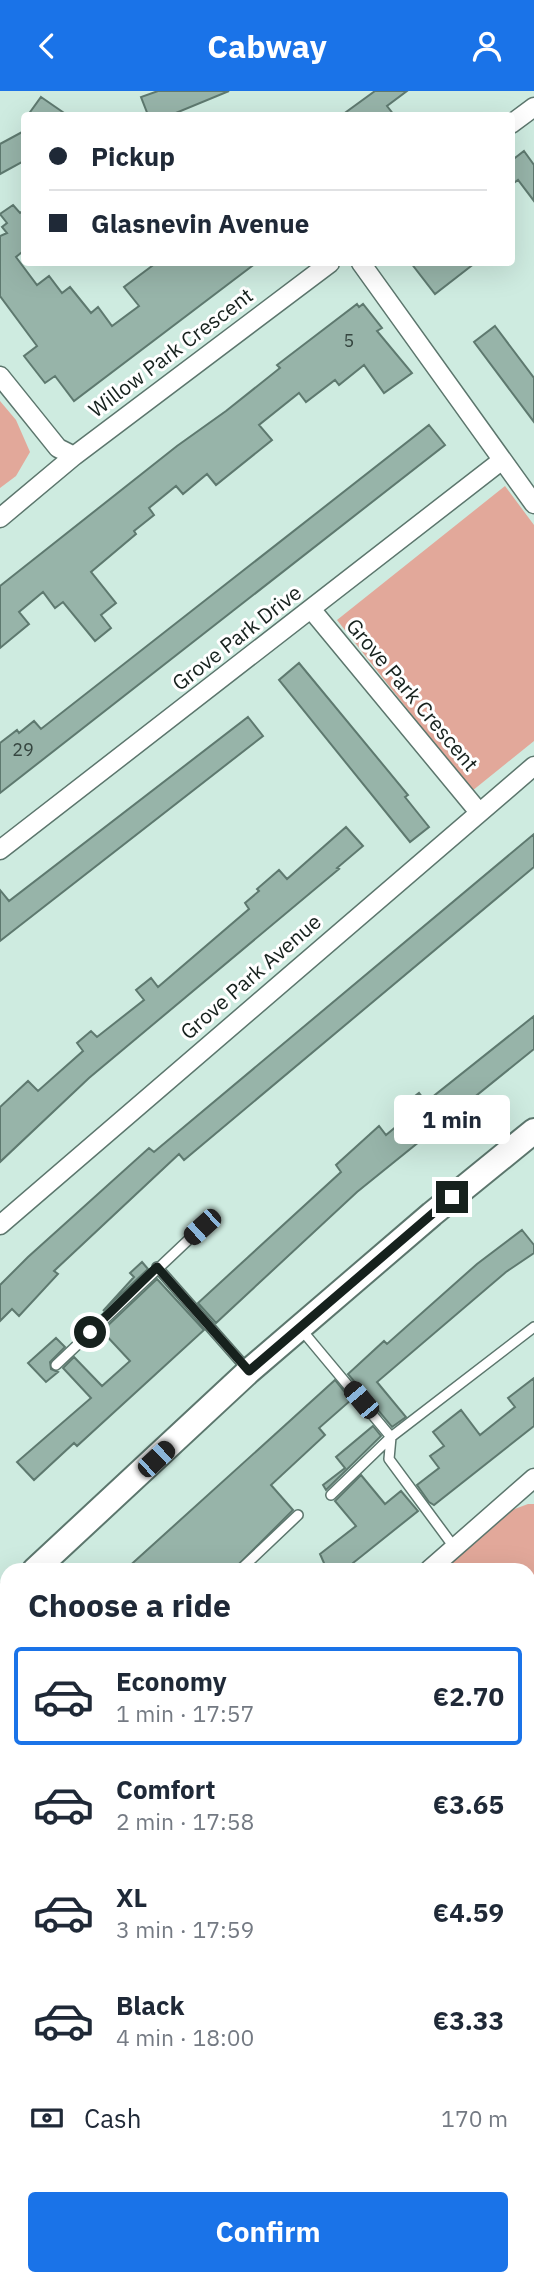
<!DOCTYPE html>
<html lang="en">
<head>
<meta charset="utf-8">
<style>
	body { margin:0; font-family:"IBM Plex Sans",sans-serif; background:#f6f6f7; color:#1f2937; height:100vh; display:flex; flex-direction:column; font-size:26px; white-space:nowrap }
	* { box-sizing:border-box; margin:0 }
	p { font-size:23px; color:#747a83 }
	.icon { flex:none; width:38px; height:38px; fill:none; stroke:currentColor; stroke-width:2; stroke-linecap:round; stroke-linejoin:round }
	.map { position:relative; flex:1; overflow:hidden }
	.panel { position:absolute; left:0px; top:1472px; width:536px; height:723px; display:flex; flex-direction:column; background:#fff; border-radius:21px 21px 0 0; box-shadow:0 7px 28px #0002 }
	.panel>* { flex:none }
	.banner { position:absolute; left:21px; top:21px; width:494px; height:154px; border-radius:7px; box-shadow:0 7px 28px #0002; display:grid; align-content:center; height:154px; padding:0 28px; background:#fff }
	.end { position:absolute; width:32px; height:32px; margin:-16px; border:9px solid #16211d; background:#fff; box-shadow:0 0 0 4px #fff }
	.from { border-radius:50% }
	.bubble { position:absolute; height:49px; border-radius:7px; background:#fff; box-shadow:0 7px 28px #0002; font-size:23px; font-weight:800; line-height:49px; text-align:center }
	.car { position:absolute; width:21px; height:42px; margin:-21px -10px; border-radius:9px; box-shadow:0 0 5px 2px #0007; background:linear-gradient(#222 24%,#8ab4d8 0 40%,#222 0 76%,#8ab4d8 0 86%,#222 0) }
	.banner b { display:flex; align-items:center; gap:24px; height:66px; font-size:26px }
	.banner b+b { border-top:2px solid #e0e1e3 }
	.banner i { width:18px; height:18px; background:#1f2937 }
	ul { padding:0; list-style:none }
	li { display:flex; align-items:center; gap:21px; height:98px; margin:0 14px 10px; padding:0 14px; border:4px solid transparent; border-radius:7px }
	li div { flex:1 }
	li b { display:block; font-size:26px }
	li em { font-style:normal; font-weight:800 }
	li.active { border-color:#1a73e8 }
	li>.icon { width:63px; height:63px; stroke-width:1.5 }
	h2 { padding:0 28px; font-size:32px; line-height:84px }
	.pay { display:flex; align-items:center; gap:18px; height:77px; padding:0 28px; font-size:26px }
	.pay p { margin-inline-start:auto }
	.cta { display:flex; gap:14px; margin-top:auto; padding:14px 28px }
	.cta a { flex:1; height:80px; border-radius:7px; background:#1a73e8; color:#fff; font-size:28px; font-weight:800; line-height:80px; text-align:center }
	header { display:flex; justify-content:space-between; align-items:center; height:91px; padding:0 28px; background:#1a73e8; color:#fff; font-size:32px; font-weight:800 }
	.map>svg:first-child { display:block }
	.green { fill:#e2a89a }
	.building { fill:#97b4a9; stroke:#5e796f; stroke-width:2 }
	.lines { fill:none; stroke-linecap:round; stroke-linejoin:round }
	.service-casing { stroke:#5c766d; stroke-width:12 }
	.minor-casing { stroke:#5c766d; stroke-width:21 }
	.secondary-casing { stroke:#5c766d; stroke-width:28 }
	.service { stroke:#fff; stroke-width:9 }
	.minor { stroke:#fff; stroke-width:18 }
	.secondary { stroke:#fff; stroke-width:24 }
	.route { stroke:#16211d; stroke-width:9 }
	.labels { text-anchor:middle; stroke-width:6; stroke-linejoin:round; paint-order:stroke }
	.number-label { font-size:18px; fill:#364640 }
	.street-label { font-size:21px; fill:#16211d; stroke:#fff }
</style>
</head>
<body>
<header><svg class="icon" aria-label="back" viewBox="0 0 24 24"><path d="M15 5l-7 7 7 7"/></svg>Cabway<svg class="icon" aria-label="person" viewBox="0 0 24 24"><circle cx="12" cy="8" r="4"/><path d="M4 21q1-7 8-7t8 7"/></svg></header>
<div class="map">
<svg width="534" height="2194" viewBox="0 0 534 2194">
	<rect width="100%" height="100%" fill="#ceebe0"/>
	<!-- green -->
	<path class="green" d="M0,310L16,329L30,361L16,385L0,397Z
		M505,395L534,434V650L472,700L337,529Z
		M528,1413H534V1611L529,1613L528,1479H438L512,1419Z
		M534,1899V2097L529,2099L528,1901Z
		M7,1962V2015L0,2010V1972Z
		M202,2188H389L392,2194H204Z"/>
	<!-- building -->
	<path class="building" d="M158,0H229L171,24H148L141,6Z
		M375,0H407L387,15L394,24H342Z
		M41,6L67,24H28Z
		M24,40V70L0,83V53Z
		M524,60L534,74V110L518,89L511,94V70Z
		M13,114L20,122L24,119V165L22,161L16,166L37,194L49,185L62,202L70,196L91,222L98,216L112,235L139,215L124,196L156,172H256L74,310L55,285L45,292L24,265L37,255L0,205V145L7,142L2,136L7,132L0,123Z
		M411,172H475L435,203Z
		M357,213L359,216L363,213L382,237L377,240L412,282L384,302L364,274L339,294L335,289L306,311L299,302L259,334L272,349L216,394L207,383L183,403L176,395L149,417L154,424L134,440L136,443L91,481L116,512L101,524L111,537L95,550L63,511L55,517L43,501L19,521L29,533L0,557V495L177,355L226,320L280,277L277,274Z
		M495,235L534,287V331L474,251Z
		M429,334L445,354L0,702V652L17,639L19,642L34,630L41,638Z
		M299,572L408,704L405,706L429,736L410,751L279,589Z
		M248,626L263,645L0,850V799L9,810Z
		M346,736L363,755L337,777L339,778L89,987L0,1071V1016L28,990L38,1000L83,960L77,952L91,940L97,946L144,909L136,899L151,887L158,896L249,818L245,812L259,800L257,798L279,779L287,788Z
		M534,743V776L184,1069L179,1063L54,1180L58,1183L19,1225L12,1218L0,1230V1194L28,1166L149,1057L154,1061Z
		M534,925V958L357,1101L216,1232L198,1212L341,1081L336,1074L379,1035L386,1044L410,1024L402,1015L419,1002L426,1011Z
		M522,1139L534,1154V1162L506,1181L377,1291L406,1326L392,1336L348,1283L384,1250L387,1253L477,1173Z
		M142,1171L148,1178L103,1220L134,1186L130,1182Z
		M157,1188L204,1239L77,1355L74,1352L34,1389L17,1371L91,1307L63,1277L74,1266L102,1295L130,1270L102,1240Z
		M56,1247L65,1256L50,1271L51,1278L58,1281L46,1291L28,1272Z
		M534,1287V1335L434,1414L429,1411L417,1394L439,1377L430,1365L444,1355L433,1341L461,1319L480,1344L515,1316L508,1307Z
		M335,1289L351,1309L319,1337L325,1344L271,1394L293,1419L233,1479H125Z
		M373,1335L381,1345L326,1399L323,1394L345,1377L336,1366Z
		M361,1384L385,1413L401,1400L418,1420L353,1472L356,1479H327L320,1463L356,1435L335,1410Z"/>
	<g class="lines">
		<defs>
			<path id="service" d="M157,1176L248,1279
				M300,1237L391,1346L389,1368L454,1456
				M56,1274L202,1136
				M331,1404L391,1346L534,1236
				M240,1479L298,1424
				M0,1554L7,1562
				M0,1578L7,1570
				M528,1690L530,1694
				M0,1694L7,1687"/>
			<path id="minor" d="M511,33L534,16
				M361,172L534,413
				M0,285L58,357L74,365
				M0,427L74,365L330,172
				M311,518L478,720
				M0,759L501,370
				M0,1134L534,675
				M429,1479L534,1387
				M528,1644L534,1641
				M0,1752L7,1754
				M0,1932L7,1922
				M0,2065L7,2079
				M0,2117L7,2114
				M55,2188L58,2194"/>
			<path id="secondary" d="M35,1479L249,1280L432,1123L534,1040
				M0,1511L7,1504"/>
		</defs>
		<!-- service casing -->
		<use href="#service" class="service-casing"/>
		<!-- minor casing -->
		<use href="#minor" class="minor-casing"/>
		<!-- secondary casing -->
		<use href="#secondary" class="secondary-casing"/>
		<!-- service -->
		<use href="#service" class="service"/>
		<!-- minor -->
		<use href="#minor" class="minor"/>
		<!-- secondary -->
		<use href="#secondary" class="secondary"/>
	</g>
	<g class="lines">
		<!-- route -->
		<path class="route" d="M90,1241L157,1176L249,1280L452,1106"/>
	</g>
	<g class="labels">
		<!-- number labels -->
		<g class="number-label">
			<text x="349" y="256">5</text>
			<text x="23" y="665">29</text>
		</g>
		<!-- street labels -->
		<g class="street-label">
			<text transform="translate(171 262) rotate(-37)" y="7">Willow Park Crescent</text>
			<text transform="translate(237 547) rotate(-38)" y="7">Grove Park Drive</text>
			<text transform="translate(412 604) rotate(50)" y="7">Grove Park Crescent</text>
			<text transform="translate(251 886) rotate(-41)" y="7">Grove Park Avenue</text>
		</g>
	</g>
</svg>
<i class="end from" style="left:90px;top:1241px"></i>
<i class="end" style="left:452px;top:1106px"></i>
<div class="bubble" style="left:394px;top:1004px;width:116px">1 min</div>
<i class="car" style="left:202px;top:1136px;rotate:228deg"></i>
<i class="car" style="left:361px;top:1309px;rotate:320deg"></i>
<i class="car" style="left:156px;top:1368px;rotate:47deg"></i>
<div class="banner">
<b><i class="from"></i>Pickup</b>
<b><i></i>Glasnevin Avenue</b>
</div>
<section class="panel">
<h2>Choose a ride</h2>
<ul>
<li class="active"><svg class="icon" aria-label="car" viewBox="0 0 24 24"><path d="M5 17H2v-5l4-1 3-4h7l3 4 3 1v5h-3M9 17h6M6 11h13"/><circle cx="7" cy="17" r="2"/><circle cx="17" cy="17" r="2"/></svg><div><b>Economy</b><p>1 min · 17:57</p></div><em>€2.70</em></li>
<li><svg class="icon" aria-label="car" viewBox="0 0 24 24"><path d="M5 17H2v-5l4-1 3-4h7l3 4 3 1v5h-3M9 17h6M6 11h13"/><circle cx="7" cy="17" r="2"/><circle cx="17" cy="17" r="2"/></svg><div><b>Comfort</b><p>2 min · 17:58</p></div><em>€3.65</em></li>
<li><svg class="icon" aria-label="car" viewBox="0 0 24 24"><path d="M5 17H2v-5l4-1 3-4h7l3 4 3 1v5h-3M9 17h6M6 11h13"/><circle cx="7" cy="17" r="2"/><circle cx="17" cy="17" r="2"/></svg><div><b>XL</b><p>3 min · 17:59</p></div><em>€4.59</em></li>
<li><svg class="icon" aria-label="car" viewBox="0 0 24 24"><path d="M5 17H2v-5l4-1 3-4h7l3 4 3 1v5h-3M9 17h6M6 11h13"/><circle cx="7" cy="17" r="2"/><circle cx="17" cy="17" r="2"/></svg><div><b>Black</b><p>4 min · 18:00</p></div><em>€3.33</em></li>
</ul>
<div class="pay"><svg class="icon" aria-label="cash" viewBox="0 0 24 24"><path d="M3 7h18v10H3z"/><circle cx="12" cy="12" r="2"/></svg>Cash<p>170 m</p></div>
<div class="cta"><a>Confirm</a></div>
</section>
</div>
</body>
</html>
